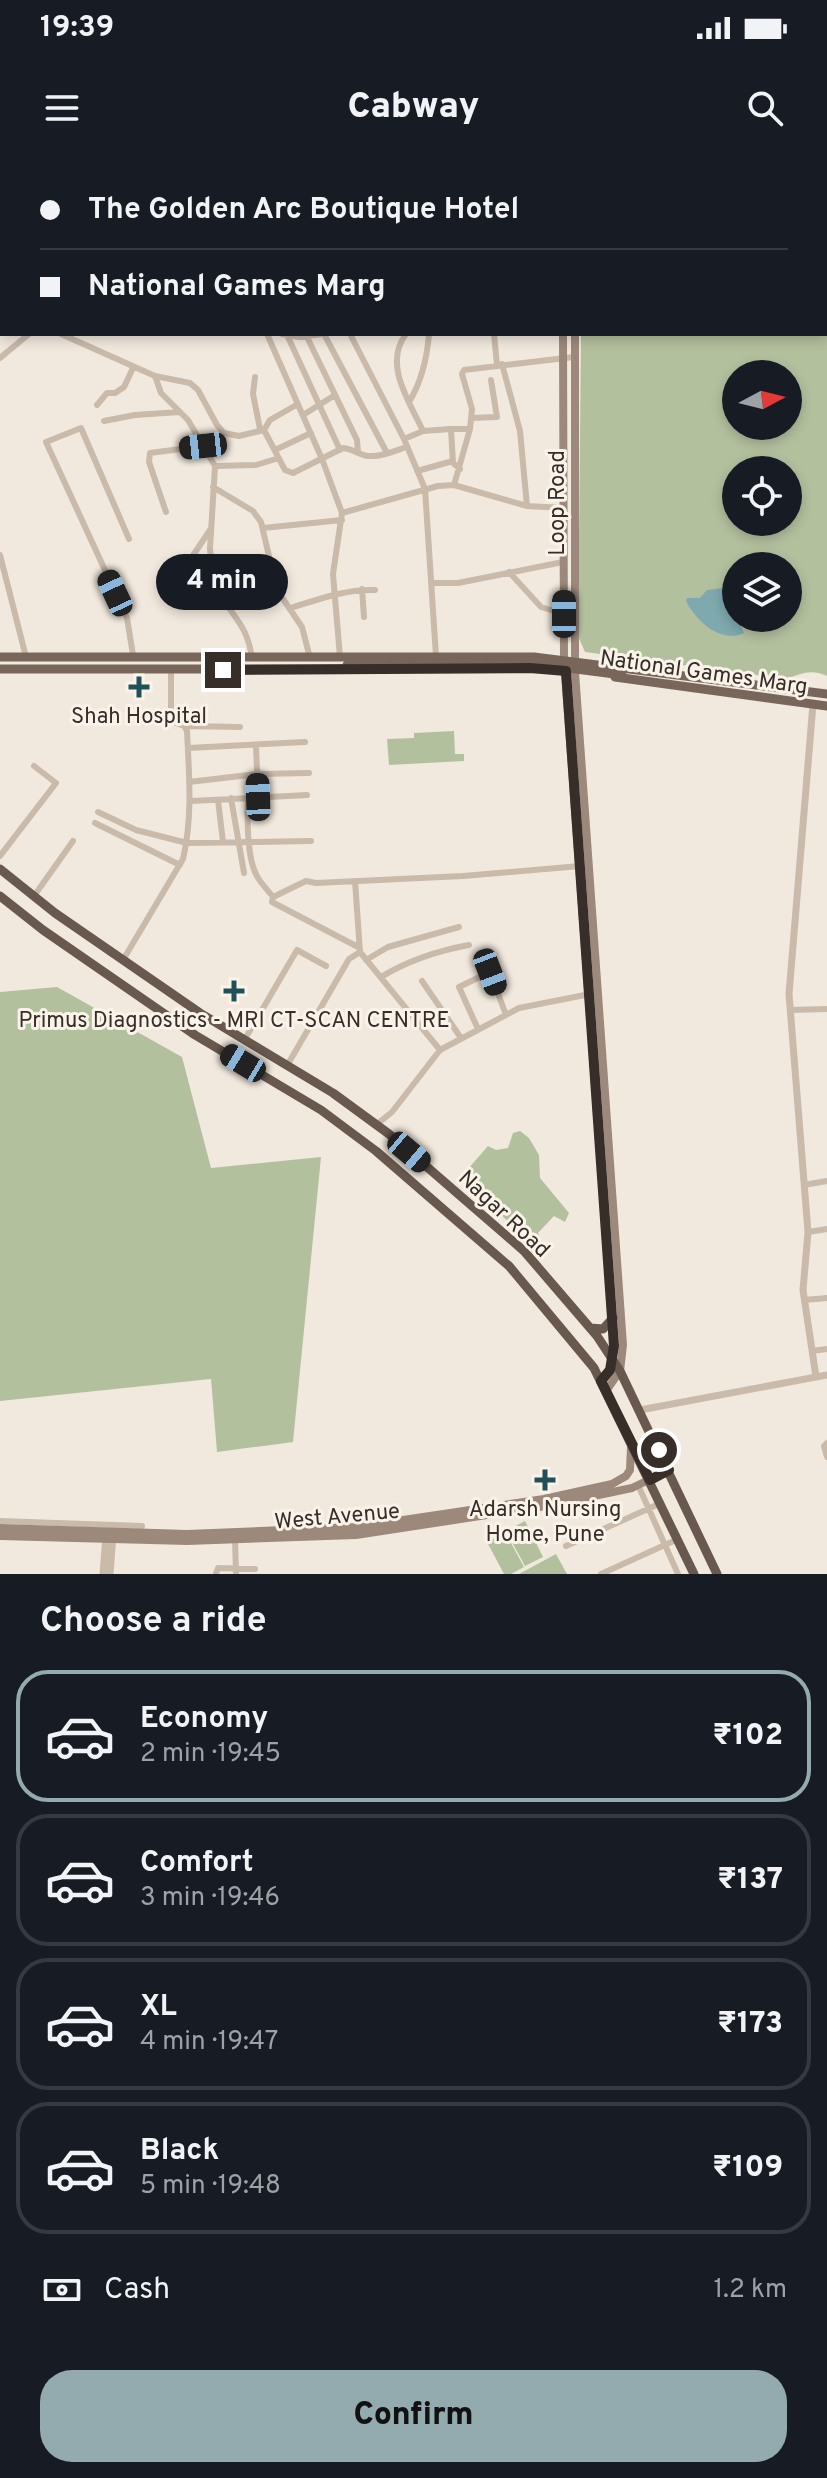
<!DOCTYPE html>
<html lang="en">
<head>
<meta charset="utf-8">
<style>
	body { margin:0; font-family:Overpass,sans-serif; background:#20242c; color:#f1f3f6; height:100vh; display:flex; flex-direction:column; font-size:30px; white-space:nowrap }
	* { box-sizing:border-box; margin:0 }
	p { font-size:26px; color:#9ea1a6 }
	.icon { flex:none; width:44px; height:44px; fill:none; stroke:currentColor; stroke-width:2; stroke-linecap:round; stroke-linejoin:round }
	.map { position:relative; height:1414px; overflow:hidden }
	.details { display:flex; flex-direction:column; background:#171b24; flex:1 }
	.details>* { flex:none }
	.top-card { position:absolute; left:0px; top:0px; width:828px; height:176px; box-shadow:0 4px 12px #0003; display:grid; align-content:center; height:176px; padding:0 40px; background:#171b24 }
	.needle { width:52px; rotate:83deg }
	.controls { position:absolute; left:722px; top:200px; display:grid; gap:16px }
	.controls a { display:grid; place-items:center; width:80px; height:80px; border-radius:50%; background:#171b24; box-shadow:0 4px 12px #0003; font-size:40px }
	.end { position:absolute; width:36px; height:36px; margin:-18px; border:10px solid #372e29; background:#fff; box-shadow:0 0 0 4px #fff }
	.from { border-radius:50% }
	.bubble { position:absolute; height:56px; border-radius:28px; background:#171b24; box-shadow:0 4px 12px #0003; font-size:26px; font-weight:800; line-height:56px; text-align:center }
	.car { position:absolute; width:24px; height:48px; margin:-24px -12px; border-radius:10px; box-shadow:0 0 6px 2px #0007; background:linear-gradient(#222 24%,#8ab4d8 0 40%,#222 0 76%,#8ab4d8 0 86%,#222 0) }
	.top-card b { display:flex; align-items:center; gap:28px; height:76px; font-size:30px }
	.top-card b+b { border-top:2px solid #363941 }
	.top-card i { width:20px; height:20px; background:#f1f3f6 }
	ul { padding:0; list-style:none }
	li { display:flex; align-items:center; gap:24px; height:132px; margin:0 16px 12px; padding:0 24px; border:4px solid #363941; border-radius:32px }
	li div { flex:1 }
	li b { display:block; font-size:30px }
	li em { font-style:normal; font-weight:800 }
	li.selected { border-color:#93aaae }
	li>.icon { width:72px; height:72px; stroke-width:1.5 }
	h2 { padding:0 40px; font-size:36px; line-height:96px }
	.pay { display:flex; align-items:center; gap:20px; height:88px; padding:0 40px; font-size:30px }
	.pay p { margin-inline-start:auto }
	.action { display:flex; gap:16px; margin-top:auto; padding:16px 40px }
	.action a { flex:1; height:92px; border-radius:32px; background:#93aaae; color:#111; font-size:32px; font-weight:800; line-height:92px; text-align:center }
	.status { display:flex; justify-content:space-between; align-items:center; height:56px; padding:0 40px; background:#171b24; direction:ltr }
	.status svg { height:22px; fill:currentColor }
	header { display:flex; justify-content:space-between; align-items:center; height:104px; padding:0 40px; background:#171b24; font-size:36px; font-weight:800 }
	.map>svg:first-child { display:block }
	.green { fill:#b3c09e; fill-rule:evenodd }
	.water { fill:#7ea9ae }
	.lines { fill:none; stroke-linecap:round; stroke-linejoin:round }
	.minor { stroke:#c9baaa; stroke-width:6 }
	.tertiary { stroke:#c9baaa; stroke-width:7 }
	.secondary { stroke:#9d897c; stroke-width:8 }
	.primary { stroke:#78665b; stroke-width:9 }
	.trunk { stroke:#68584e; stroke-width:9 }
	.primary-bridge { stroke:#78665b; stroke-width:9 }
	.route { stroke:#372e29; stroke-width:10 }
	.poi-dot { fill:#205157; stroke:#f9f3ea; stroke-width:3 }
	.labels { text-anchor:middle; stroke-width:6; stroke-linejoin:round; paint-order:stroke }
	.street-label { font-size:22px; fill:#372e29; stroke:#f9f3ea }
	.poi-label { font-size:22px; fill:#372e29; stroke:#f9f3ea }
</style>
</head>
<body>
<div class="status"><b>19:39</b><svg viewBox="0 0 49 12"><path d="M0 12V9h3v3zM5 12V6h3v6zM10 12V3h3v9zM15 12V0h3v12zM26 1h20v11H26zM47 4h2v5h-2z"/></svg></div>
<header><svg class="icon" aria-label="menu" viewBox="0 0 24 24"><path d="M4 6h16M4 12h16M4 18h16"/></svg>Cabway<svg class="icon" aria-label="search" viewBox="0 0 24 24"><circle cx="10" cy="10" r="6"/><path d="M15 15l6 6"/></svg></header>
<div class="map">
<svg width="827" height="1414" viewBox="0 0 827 1414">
	<rect width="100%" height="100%" fill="#f2e9de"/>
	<!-- green -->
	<path class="green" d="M793,0H827V516C811,509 802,513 787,519L585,492L578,476L581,174H826V2H792ZM736,214H788V266H736ZM736,310H788V362H736ZM736,406H788V458H736Z
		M454,571L455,594H464V601L389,605L387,579L414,578V573Z
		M57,827L182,897L211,1008L321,997L293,1282L217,1292L211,1219L0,1241V832Z
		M520,971L529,978L539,995L540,1018L569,1053L565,1062L554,1056L538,1073L540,1078L532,1084L461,1017L488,986L496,990L508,988L513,973Z
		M525,1361L543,1397L525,1406L506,1371Z
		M505,1372L524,1407L511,1414H504L487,1382Z
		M556,1394L567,1414H519Z"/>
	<!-- water -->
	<path class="water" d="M723,428L726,434L725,447L739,461L744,473C721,484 696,461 686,441L687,438H700L707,430Z"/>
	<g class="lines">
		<!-- minor -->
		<path class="minor" d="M26,0L27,2
			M166,0V2
			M419,0V2
			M468,0L469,2
			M486,0V2
			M517,0V2
			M582,0L590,2
			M0,1L2,0
			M71,2L73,0
			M186,2L196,0
			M336,2L339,0
			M762,2L763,0
			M0,30L2,31
			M0,81L2,80
			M0,93H2
			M0,131H2
			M0,169H2
			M61,174L155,216L190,223L198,230L217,265L224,273L239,276L264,270L285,310L293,313L343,288C353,289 360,295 368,296C381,297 395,291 406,287
			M267,174L322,299L342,353L333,414L340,497
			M282,174L299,177L323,174
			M324,174L387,293
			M350,174L404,279L425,329L436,496
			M406,174C383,204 409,241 423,271
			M494,174L497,205
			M288,177L340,290
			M307,177L357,280L358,292
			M0,198L29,174
			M502,204L520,271L527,346
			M155,216L161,233L188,260L215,306L210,389C212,404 213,421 220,434C235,460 247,465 252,498
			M255,217L253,234L260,269
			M409,242C422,221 427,198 429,174
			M97,245L107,233H115L124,227L133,208
			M303,255L335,235
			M471,258L497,257L491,220
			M104,261L135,255L180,252
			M470,269L472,249L462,214L464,210L574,197
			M264,270L270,260L298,244
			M404,279L423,271L451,269
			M275,290L311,273
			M215,306L256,305L279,298
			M417,311L453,301
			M454,325L470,269H451L453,303L460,309
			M213,327L253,351L261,362L277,430L302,467L310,498
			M166,352L149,302L150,293L203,286
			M342,353L438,326L454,325L527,346L563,348
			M263,368L342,360
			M210,370L190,400L177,426L215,418
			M129,379L81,268L46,282L127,458L133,495
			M0,395L26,497
			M509,412L541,447L564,454
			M433,423H458L563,402
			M217,425L243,415L271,410
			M362,429L364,457
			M291,448C319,439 346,429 375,430
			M184,566L240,567
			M256,585L258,637
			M188,588L305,582
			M189,622L257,614L309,613
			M231,638L244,713
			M248,638C247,659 247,699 257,716C261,724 268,730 273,737L272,742L358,787
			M218,640L223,682
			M191,641L307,635
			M98,652L136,670L187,683L311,681
			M95,663L180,705
			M0,696L56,623L34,606
			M355,721L360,792L440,890
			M34,736L73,681
			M273,737L306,721L316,723L463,716L580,706
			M123,800L183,699C193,656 189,614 187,571L184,566L171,561V508
			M366,800L388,787L459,767
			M381,817C409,800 436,791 469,785
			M422,821L461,878
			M790,850L827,849
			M478,869L459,827L490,812L506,855
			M245,879L297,790L326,806
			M288,904L349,799L360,792
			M376,965L392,952L440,890L519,848L590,834
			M804,1025L827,1021
			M808,1072L827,1069
			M804,1140L827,1138
			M812,1191L827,1189
			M827,1283L824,1286L827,1297
			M638,1325L678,1414
			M0,1361L142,1366
			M235,1378L236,1414
			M566,1386L661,1343
			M216,1414L218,1408L255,1409
			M601,1414L678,1379"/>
		<!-- tertiary -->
		<path class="tertiary" d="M813,544L789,834L808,1072L803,1130L816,1217
			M640,1250L827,1215
			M103,1414L106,1376
			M110,1414L113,1374"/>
		<!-- secondary -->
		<path class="secondary" d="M569,2V0
			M581,2V0
			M563,174L564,499L614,1186L610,1210L601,1221
			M575,174V512L623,1185L620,1211L606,1231
			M0,1368L187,1374L356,1367L544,1339L612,1324L626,1316L630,1310L631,1287
			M0,1376L187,1381L356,1375L546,1346L632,1328L669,1310"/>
		<!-- primary -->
		<path class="primary" d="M0,497H534L827,534
			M0,509C119,508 238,509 356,509
			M615,517L827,546"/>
		<!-- trunk -->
		<path class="trunk" d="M0,709L55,753L200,853L333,933L389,974L524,1091L597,1176L620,1211L717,1414
			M0,736L43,770L195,875L321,950L376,991L509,1106L594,1208L694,1414
			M590,1168L603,1169L613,1158"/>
		<!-- primary-bridge -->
		<path class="primary-bridge" d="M347,505L538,504L622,515"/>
	</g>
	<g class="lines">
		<!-- route -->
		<path class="route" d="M223,510L530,508L566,511L614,1186L610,1210L601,1221L650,1320L669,1310L659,1290"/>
	</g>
	<!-- markers -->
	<g class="poi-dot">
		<path d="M135 515h8v8h8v8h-8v8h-8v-8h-8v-8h8z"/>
		<path d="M230 819h8v8h8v8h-8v8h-8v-8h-8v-8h8z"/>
		<path d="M541 1308h8v8h8v8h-8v8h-8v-8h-8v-8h8z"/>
	</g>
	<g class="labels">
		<!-- street labels -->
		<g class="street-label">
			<text transform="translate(556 343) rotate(-90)" y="8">Loop Road</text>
			<text transform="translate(704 511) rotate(8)" y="8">National Games Marg</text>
			<text transform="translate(505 1053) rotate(43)" y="8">Nagar Road</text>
			<text transform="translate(337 1355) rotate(-5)" y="8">West Avenue</text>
		</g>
		<!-- poi labels -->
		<g class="poi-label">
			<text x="139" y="563">Shah Hospital</text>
			<text x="234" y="867">Primus Diagnostics - MRI CT-SCAN CENTRE</text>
			<text x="545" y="1356">Adarsh Nursing<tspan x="545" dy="25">Home, Pune</tspan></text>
		</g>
	</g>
</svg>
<div class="controls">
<a><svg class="needle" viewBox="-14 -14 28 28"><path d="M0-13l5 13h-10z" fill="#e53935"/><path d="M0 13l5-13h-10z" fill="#9ea1a6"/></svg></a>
<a><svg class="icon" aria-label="locate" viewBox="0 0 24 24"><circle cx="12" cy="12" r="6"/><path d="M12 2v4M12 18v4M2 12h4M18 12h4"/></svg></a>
<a><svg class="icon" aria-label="layers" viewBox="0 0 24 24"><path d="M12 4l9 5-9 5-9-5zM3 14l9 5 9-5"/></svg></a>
</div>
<i class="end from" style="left:659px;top:1290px"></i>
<i class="end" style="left:223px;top:510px"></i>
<div class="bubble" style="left:156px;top:394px;width:132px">4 min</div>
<i class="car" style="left:203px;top:286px;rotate:264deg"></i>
<i class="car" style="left:115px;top:433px;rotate:335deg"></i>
<i class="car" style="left:564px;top:454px;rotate:0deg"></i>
<i class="car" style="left:258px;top:637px;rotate:358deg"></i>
<i class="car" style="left:490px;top:812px;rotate:159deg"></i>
<i class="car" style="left:243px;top:903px;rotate:301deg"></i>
<i class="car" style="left:409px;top:992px;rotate:130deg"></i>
<div class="top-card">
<b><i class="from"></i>The Golden Arc Boutique Hotel</b>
<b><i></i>National Games Marg</b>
</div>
</div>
<section class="details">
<h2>Choose a ride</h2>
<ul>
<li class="selected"><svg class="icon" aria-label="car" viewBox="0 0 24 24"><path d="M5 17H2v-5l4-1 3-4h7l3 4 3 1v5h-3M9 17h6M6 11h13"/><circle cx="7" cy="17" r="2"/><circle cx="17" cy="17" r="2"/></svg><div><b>Economy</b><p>2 min · 19:45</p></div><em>₹102</em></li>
<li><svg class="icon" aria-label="car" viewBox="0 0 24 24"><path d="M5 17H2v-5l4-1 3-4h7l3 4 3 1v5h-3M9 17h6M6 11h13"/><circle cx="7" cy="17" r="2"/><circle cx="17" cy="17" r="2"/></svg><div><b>Comfort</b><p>3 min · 19:46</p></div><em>₹137</em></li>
<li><svg class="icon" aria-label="car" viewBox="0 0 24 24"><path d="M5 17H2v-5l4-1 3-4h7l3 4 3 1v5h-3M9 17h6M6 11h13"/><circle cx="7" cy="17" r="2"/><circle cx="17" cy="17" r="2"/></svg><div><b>XL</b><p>4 min · 19:47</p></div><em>₹173</em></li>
<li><svg class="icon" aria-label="car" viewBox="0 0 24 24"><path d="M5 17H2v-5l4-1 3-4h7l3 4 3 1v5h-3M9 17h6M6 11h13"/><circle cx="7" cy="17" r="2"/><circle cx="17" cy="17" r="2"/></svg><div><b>Black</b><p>5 min · 19:48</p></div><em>₹109</em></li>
</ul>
<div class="pay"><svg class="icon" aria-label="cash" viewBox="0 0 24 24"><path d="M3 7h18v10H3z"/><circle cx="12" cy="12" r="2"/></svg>Cash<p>1.2 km</p></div>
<div class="action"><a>Confirm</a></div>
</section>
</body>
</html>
